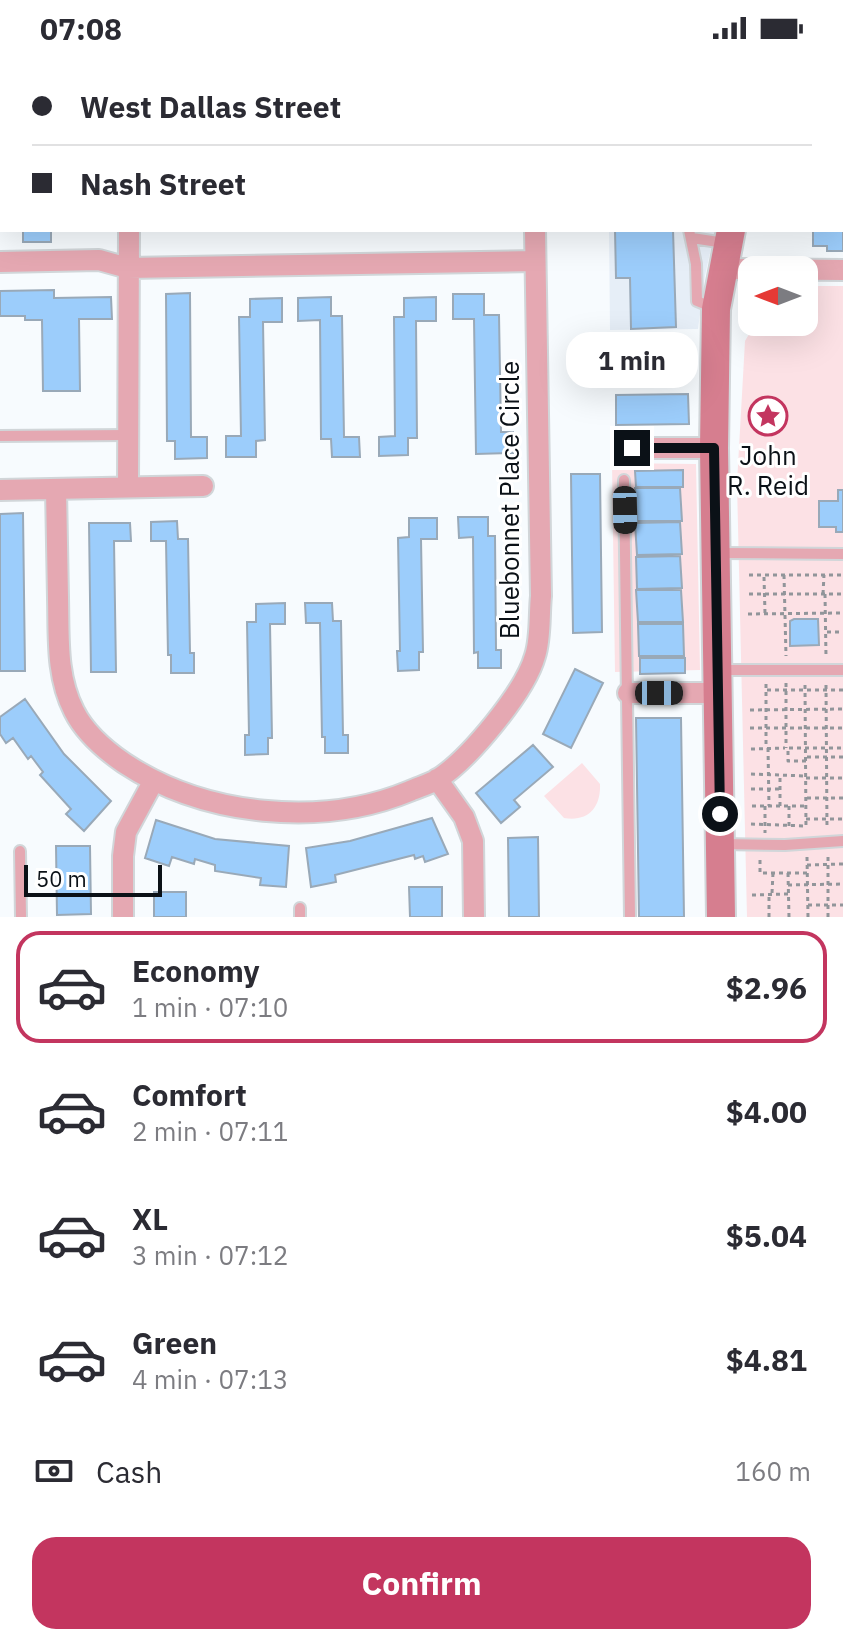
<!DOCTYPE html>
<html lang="en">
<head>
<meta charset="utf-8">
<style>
	body { margin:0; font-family:"IBM Plex Sans",sans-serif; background:#f2f2f3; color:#2b2b33; height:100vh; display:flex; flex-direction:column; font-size:30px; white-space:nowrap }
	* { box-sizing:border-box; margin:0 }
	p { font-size:26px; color:#7c7c81 }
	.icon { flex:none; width:44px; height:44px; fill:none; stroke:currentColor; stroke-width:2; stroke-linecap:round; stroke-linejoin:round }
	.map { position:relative; height:861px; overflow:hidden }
	.drawer { display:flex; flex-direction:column; background:#fff; flex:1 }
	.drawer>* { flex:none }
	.banner { position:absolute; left:0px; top:0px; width:844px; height:176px; box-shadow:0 8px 32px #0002; display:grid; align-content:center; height:176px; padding:0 32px; background:#fff }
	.needle { width:52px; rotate:270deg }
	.fabs { position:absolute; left:738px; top:200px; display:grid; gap:16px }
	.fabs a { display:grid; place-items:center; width:80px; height:80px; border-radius:16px; background:#fff; box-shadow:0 8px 32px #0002; font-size:40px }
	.scale { position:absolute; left:24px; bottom:20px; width:138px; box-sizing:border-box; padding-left:8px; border:4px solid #0b1117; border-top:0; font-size:22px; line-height:28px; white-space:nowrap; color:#0b1117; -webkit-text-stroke:6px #fff; paint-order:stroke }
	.end { position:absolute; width:36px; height:36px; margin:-18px; border:10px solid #0b1117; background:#fff; box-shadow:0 0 0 4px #fff }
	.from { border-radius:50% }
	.bubble { position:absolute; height:56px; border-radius:24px; background:#fff; box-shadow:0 8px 32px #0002; font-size:26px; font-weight:800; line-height:56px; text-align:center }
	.car { position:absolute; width:24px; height:48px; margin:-24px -12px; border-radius:10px; box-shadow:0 0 6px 2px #0007; background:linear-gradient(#222 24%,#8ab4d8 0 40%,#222 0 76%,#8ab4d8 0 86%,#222 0) }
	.banner b { display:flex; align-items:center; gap:28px; height:76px; font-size:30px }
	.banner b+b { border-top:2px solid #e1e1e2 }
	.banner i { width:20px; height:20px; background:#2b2b33 }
	ul { padding:14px 0 0; list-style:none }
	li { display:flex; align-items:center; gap:24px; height:112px; margin:0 16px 12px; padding:0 16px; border:4px solid transparent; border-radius:24px }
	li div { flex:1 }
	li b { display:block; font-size:30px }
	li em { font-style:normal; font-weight:800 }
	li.selected { border-color:#c3355f }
	li>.icon { width:72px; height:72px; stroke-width:1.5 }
	.pay { display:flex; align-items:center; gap:20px; height:88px; padding:0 32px; font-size:30px }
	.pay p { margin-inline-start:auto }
	.button { display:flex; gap:16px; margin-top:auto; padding:16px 32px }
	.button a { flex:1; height:92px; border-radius:24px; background:#c3355f; color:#fff; font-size:32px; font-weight:800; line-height:92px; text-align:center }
	.status { display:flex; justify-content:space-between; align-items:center; height:56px; padding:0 40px; background:#fff; direction:ltr }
	.status svg { height:22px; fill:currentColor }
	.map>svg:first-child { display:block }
	.built { fill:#e6eef7 }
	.green { fill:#fce1e5 }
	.building { fill:#9ccdfb; stroke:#99a9b8; stroke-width:2 }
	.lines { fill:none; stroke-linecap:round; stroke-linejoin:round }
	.service-casing { stroke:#d1d6d9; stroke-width:14 }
	.minor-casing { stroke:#d1d6d9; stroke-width:24 }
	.secondary-casing { stroke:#d1d6d9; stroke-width:32 }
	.path { stroke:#91959a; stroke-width:3; stroke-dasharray:4 4; stroke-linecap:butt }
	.service { stroke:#e5a8b2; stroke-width:10 }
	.minor { stroke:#e5a8b2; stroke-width:20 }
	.secondary { stroke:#d67e8f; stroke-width:28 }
	.route { stroke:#0b1117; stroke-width:10 }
	.labels { text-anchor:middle; stroke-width:6; stroke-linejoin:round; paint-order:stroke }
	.poi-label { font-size:26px; fill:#0b1117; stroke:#fff }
	.street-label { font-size:26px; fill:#0b1117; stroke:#fff }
</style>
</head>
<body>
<div class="status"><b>07:08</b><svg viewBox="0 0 49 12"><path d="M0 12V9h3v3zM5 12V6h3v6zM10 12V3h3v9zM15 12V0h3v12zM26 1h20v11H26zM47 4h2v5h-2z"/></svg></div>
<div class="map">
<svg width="843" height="861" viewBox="0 0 843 861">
	<rect width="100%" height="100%" fill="#f7fbfe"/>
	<!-- built -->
	<path class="built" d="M609,174H715L705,220L698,273L610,274Z"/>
	<!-- green -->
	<path class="green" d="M814,230H843V861H747L737,427L745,285C761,257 775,266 804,266V232Z
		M612,407L696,408L700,614L615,616Z
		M582,707L600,728C601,752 588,766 564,762L544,740Z"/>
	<!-- building -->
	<path class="building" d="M802,0H843V195H827V190H813V174H842V2Z
		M23,174H51V186H23Z
		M615,174H673L676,271L631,273L630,222H616Z
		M54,234V242L111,241L112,263H79L80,335H43L42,264H25V260H0V235Z
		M190,237L191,381H207V402L175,403V385H167L166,238Z
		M453,238H484V259H499L501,376H513V397L476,398L474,263H453Z
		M331,241V260H342L344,381H359L360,401H332L331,383H321L320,264L298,265V242Z
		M436,241V265H416L417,382H408V399L379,400V381L395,380L394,261H404V242Z
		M282,242V266H263L265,384L256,385V401H226V380H241L239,261H250V243Z
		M686,293L687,326L615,327L614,294Z
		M688,338L689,368L616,369V339Z
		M683,414V431H636L635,415Z
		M571,418H600L602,576L573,577Z
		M635,432H680L682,465H637Z
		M838,434H843V476H836V471H819V445H838Z
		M23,457L25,615H0V458Z
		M458,461H488V480H495L496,594H501V612H478V596L474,597L473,481L459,482Z
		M409,462H437V483H421L423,596H419V614L398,615L397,595H400L398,482L409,481Z
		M177,465L178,483H188L190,597H194V617H171V599H168L166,485H151V466Z
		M680,466L682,498L637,499L635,467Z
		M89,467H130L131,485H114L116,616H91Z
		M680,500L682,532L637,533L636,501Z
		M636,534H681L683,566H638Z
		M285,547V568H270L272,682H268V698L245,699V679H249L247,566H256V548Z
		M305,547H332L333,565H341L343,679H348V697H325V681H322L320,567H306Z
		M794,563H818L819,589L790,590V565Z
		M638,568H683L684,600H639Z
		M640,602H685V617L640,618Z
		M575,613L603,627L571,692L543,678Z
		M25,643L64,698L111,745L84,775L66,758L71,753L40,719L43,716L31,700L28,703L13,682L6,687L0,678V661Z
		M636,662H681L684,861H639Z
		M533,689L553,711L514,744L520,751L501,767L476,737Z
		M432,762L448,798L425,806L423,800L415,803L414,799L335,819L336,826L311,831L306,792L350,785Z
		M156,764L215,783L289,790L286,831L260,829L261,822L215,815V809L195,803L194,808L172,801L169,810L145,802Z
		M538,781L539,861H509L508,782Z
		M56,790H90L91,858L57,859Z
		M409,831H442V861H410Z
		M154,836H186V861H154Z"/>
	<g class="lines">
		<defs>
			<path id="service" d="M689,174L696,208L697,245L714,252
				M692,182L725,187
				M0,380L128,379
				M624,424L630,861
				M718,497L843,498
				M721,614H843
				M722,788L785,789L843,785
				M20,795L21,861
				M300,852V861"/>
			<path id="minor" d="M136,2L138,0
				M539,2V0
				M0,206L99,204L128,212L534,205
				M721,213L843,214
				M632,392H714
				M128,431L129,174
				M56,433C57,469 57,506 58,542C59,581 56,620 74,655C85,677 105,694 124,707C204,760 321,772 410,735C419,731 430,728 438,723C469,703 525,636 535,600C541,582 539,559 541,540L535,174
				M0,434L203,430
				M628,637H719
				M437,723L464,761L473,785L474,861
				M123,861V800L126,776L153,726"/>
			<path id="secondary" d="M770,2V0
				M721,861L714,392L716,253L731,174"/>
		</defs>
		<!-- service casing -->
		<use href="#service" class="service-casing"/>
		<!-- minor casing -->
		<use href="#minor" class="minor-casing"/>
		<!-- secondary casing -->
		<use href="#secondary" class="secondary-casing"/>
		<!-- path -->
		<path class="path" d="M749,519H843
			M784,519L786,600
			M764,521L765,557
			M749,538H843
			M823,538L824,519
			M825,538L826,601
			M748,558L843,557
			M827,576H843
			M786,627V692
			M766,628V692
			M805,629L806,773
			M826,629L827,773
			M767,634H843
			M750,654L843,653
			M750,672H843
			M768,692L769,750
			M751,693L785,692
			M807,701H843
			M806,705H788V692H843
			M751,718L806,720
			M806,722H843
			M751,733H779
			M807,742H843
			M752,750H806
			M765,750V777
			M780,750V719
			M789,750V770
			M806,763H843
			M751,768L806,770
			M807,801L808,861
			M828,801V861
			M760,804V817H807
			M807,809L843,808
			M788,817L789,861
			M788,829L843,828
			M772,837L773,817
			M752,839L788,838
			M808,849H843
			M769,861V839"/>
		<!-- service -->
		<use href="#service" class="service"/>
		<!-- minor -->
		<use href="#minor" class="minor"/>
		<!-- secondary -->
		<use href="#secondary" class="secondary"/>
	</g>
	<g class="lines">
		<!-- route -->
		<path class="route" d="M632,392H714L720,758"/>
	</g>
	<!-- icons -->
	<defs>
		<symbol id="sight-ring" viewBox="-11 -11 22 22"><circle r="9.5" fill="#fff" stroke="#c3355f" stroke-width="1.5"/><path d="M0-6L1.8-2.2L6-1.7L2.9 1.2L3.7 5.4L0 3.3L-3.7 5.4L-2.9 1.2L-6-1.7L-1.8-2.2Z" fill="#c3355f"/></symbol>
	</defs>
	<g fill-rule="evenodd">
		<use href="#sight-ring" x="746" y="338" width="44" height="44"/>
	</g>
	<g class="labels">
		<!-- poi labels -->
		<g class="poi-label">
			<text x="768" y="409">John<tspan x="768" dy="30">R. Reid</tspan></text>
		</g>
		<!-- street labels -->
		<g class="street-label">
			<text transform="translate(510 444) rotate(-90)" y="9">Bluebonnet Place Circle</text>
		</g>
	</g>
</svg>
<div class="fabs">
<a><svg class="needle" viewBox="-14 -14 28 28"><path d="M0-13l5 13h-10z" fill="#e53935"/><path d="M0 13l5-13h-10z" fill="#7c7c81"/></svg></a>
</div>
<div class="scale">50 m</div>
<i class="end from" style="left:720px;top:758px"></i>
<i class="end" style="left:632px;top:392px"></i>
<div class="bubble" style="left:566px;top:276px;width:132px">1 min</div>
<i class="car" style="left:625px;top:454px;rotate:179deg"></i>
<i class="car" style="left:659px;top:637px;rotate:90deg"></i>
<div class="banner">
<b><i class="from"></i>West Dallas Street</b>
<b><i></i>Nash Street</b>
</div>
</div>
<section class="drawer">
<ul>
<li class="selected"><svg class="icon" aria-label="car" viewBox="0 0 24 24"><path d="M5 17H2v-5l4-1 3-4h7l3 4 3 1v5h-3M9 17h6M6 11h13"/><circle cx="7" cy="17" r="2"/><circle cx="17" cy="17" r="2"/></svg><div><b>Economy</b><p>1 min · 07:10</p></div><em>$2.96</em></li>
<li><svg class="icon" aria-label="car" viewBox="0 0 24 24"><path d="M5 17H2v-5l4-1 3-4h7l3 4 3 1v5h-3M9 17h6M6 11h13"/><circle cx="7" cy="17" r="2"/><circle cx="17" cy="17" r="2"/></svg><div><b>Comfort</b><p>2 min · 07:11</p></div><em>$4.00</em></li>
<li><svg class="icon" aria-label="car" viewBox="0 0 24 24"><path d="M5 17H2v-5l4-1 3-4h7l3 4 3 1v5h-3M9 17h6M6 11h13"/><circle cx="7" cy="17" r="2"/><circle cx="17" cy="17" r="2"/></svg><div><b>XL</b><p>3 min · 07:12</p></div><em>$5.04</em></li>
<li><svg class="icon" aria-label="car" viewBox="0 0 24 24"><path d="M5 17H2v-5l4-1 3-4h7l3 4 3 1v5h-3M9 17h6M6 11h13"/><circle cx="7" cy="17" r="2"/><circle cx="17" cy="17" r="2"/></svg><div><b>Green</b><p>4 min · 07:13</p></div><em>$4.81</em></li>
</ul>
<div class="pay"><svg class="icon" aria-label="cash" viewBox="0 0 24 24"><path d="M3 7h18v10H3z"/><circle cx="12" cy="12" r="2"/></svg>Cash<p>160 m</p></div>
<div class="button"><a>Confirm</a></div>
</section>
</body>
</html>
